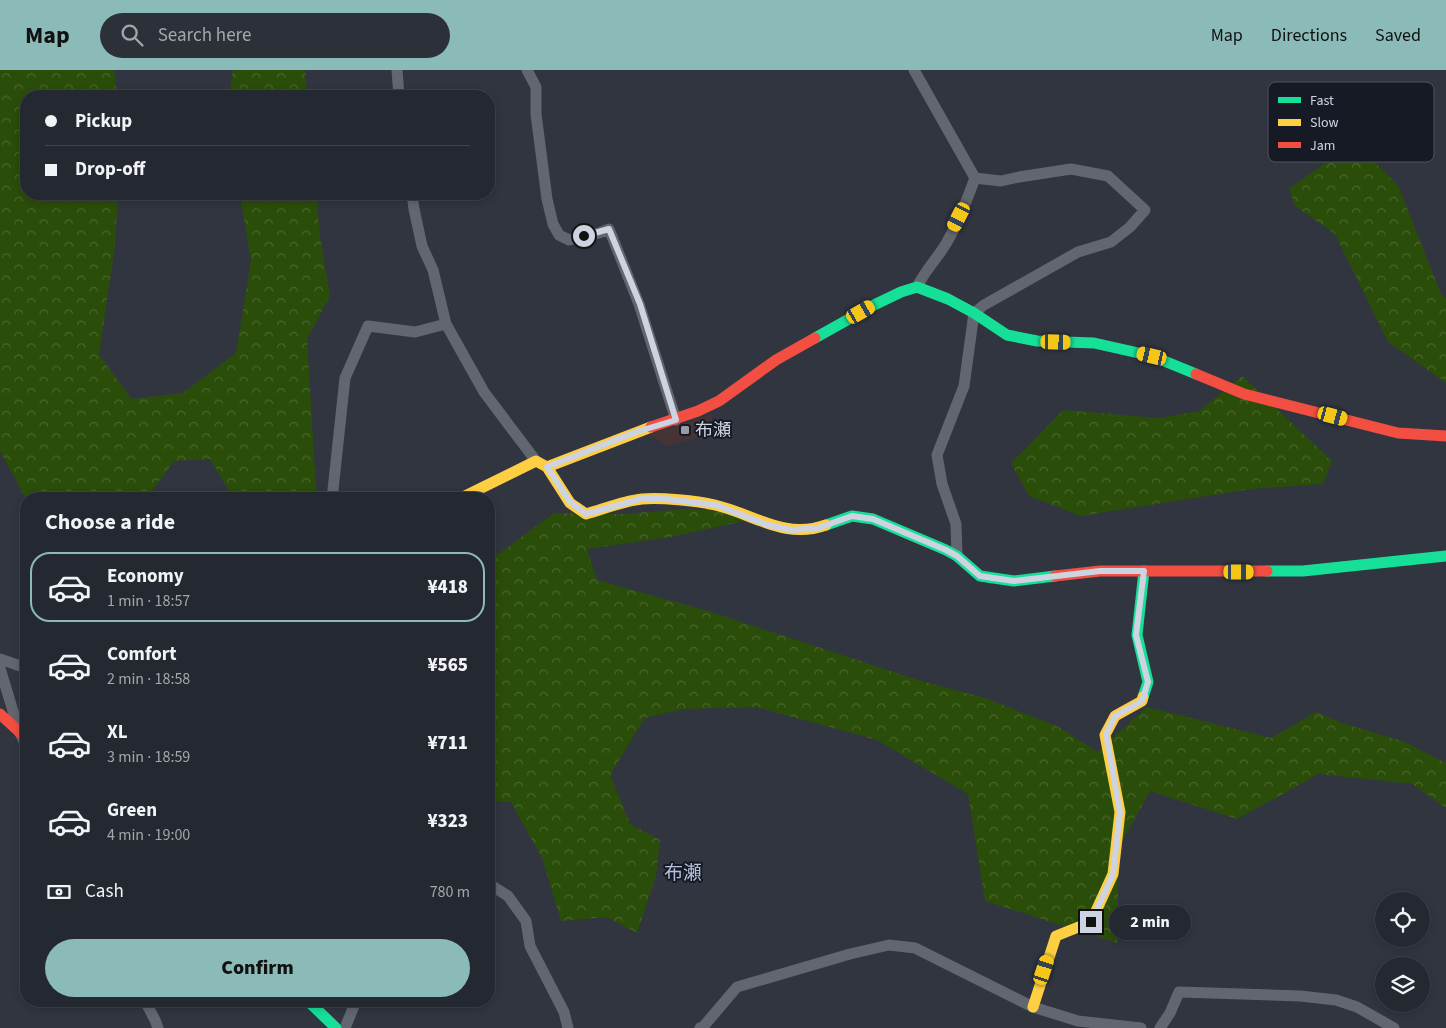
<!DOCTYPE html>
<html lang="en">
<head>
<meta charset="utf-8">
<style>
	body { margin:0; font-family:"Source Sans 3","Noto Sans JP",sans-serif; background:#2c3038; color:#f1f3f6; height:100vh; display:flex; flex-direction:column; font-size:19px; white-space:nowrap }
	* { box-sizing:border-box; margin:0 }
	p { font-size:16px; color:#a3a6ab }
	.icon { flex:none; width:28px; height:28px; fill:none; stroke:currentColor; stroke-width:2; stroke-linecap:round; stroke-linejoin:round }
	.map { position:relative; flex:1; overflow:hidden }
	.side { position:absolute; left:20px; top:422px; width:475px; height:515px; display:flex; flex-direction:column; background:#242830; border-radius:20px; box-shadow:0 2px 8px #0003,0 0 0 1px #41444c }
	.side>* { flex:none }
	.banner { position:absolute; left:20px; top:20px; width:475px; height:110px; border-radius:20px; box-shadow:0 2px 8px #0003,0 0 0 1px #41444c; display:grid; align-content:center; height:110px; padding:0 25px; background:#242830 }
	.tools { position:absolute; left:1375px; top:822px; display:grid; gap:10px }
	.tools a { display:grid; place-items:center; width:55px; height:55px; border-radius:50%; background:#242830; box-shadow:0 2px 8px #0003,0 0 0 1px #41444c; font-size:25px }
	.end { position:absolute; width:22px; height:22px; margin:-11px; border:6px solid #cdd3e0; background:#111; box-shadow:0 0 0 2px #111 }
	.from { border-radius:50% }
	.bubble { position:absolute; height:35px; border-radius:18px; background:#242830; box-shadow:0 2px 8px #0003,0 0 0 1px #41444c; font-size:16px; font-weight:800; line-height:35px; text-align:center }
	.car { position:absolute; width:15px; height:30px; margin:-15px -8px; border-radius:6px; box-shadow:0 0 4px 1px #0007; background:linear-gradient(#f5c518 24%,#345 0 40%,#f5c518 0 76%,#345 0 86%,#f5c518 0) }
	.banner b { display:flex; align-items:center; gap:18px; height:48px; font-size:19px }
	.banner b+b { border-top:1px solid #41444c }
	.banner i { width:12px; height:12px; background:#f1f3f6 }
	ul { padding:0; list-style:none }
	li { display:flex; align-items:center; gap:15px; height:70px; margin:0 10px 8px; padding:0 15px; border:2px solid transparent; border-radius:20px }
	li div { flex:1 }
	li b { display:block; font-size:19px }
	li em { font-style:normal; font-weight:800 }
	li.active { border-color:#8bbbb9 }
	li>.icon { width:45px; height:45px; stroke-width:1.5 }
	h2 { padding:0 25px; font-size:22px; line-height:60px }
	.pay { display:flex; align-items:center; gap:12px; height:55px; padding:0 25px; font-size:19px }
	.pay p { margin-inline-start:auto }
	.cta { display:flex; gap:10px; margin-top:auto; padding:10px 25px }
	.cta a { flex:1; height:58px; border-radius:30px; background:#8bbbb9; color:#111; font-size:20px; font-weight:800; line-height:58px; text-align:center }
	header { display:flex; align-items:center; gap:30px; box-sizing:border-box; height:70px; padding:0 25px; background:#8bbbb9; color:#111 }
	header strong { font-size:24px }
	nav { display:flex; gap:28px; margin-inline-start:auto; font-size:18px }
	.search { width:350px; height:45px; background:#2c3038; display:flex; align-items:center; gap:12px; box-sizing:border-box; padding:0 18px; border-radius:28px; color:#a3a6ab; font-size:19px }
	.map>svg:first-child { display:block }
	.industrial { fill:#463435 }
	.forest { fill:url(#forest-crowns) }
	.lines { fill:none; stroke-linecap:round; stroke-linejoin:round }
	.street { stroke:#62666f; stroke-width:11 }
	.fast { stroke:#16e098; stroke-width:11 }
	.slow { stroke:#ffcf43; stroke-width:11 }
	.jam { stroke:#f24e42; stroke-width:11 }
	.route { stroke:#cdd3e0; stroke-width:6 }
	.poi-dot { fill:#969ca8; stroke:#161a24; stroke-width:2 }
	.labels { text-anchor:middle; stroke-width:4; stroke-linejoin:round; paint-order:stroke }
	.poi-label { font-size:18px; fill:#cdd3e0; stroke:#161a24; text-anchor:start }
	.neighbourhood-label { font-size:19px; fill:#b4c0da; stroke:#161a24 }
	.key { fill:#161a24; stroke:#4d525c; stroke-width:1 }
	.key-label { font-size:14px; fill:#cdd3e0 }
</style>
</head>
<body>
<header>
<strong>Map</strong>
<div class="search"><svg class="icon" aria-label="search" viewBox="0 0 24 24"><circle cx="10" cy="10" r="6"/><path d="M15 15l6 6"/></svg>Search here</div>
<nav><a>Map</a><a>Directions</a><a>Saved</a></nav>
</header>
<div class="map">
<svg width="1446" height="958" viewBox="0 0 1446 958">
	<defs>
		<pattern id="forest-crowns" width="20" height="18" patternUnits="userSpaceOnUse" patternTransform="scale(1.25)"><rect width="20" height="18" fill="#2b4d0a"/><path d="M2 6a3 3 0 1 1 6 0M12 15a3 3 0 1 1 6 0" fill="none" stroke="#49662d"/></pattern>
	</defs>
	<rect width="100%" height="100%" fill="#303540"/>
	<!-- industrial -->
	<path class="industrial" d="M713,344L707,365L667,376L649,364Z"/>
	<!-- forest -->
	<path class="forest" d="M0,0H114L117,26H26V124H118L115,175L99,285L132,329L183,323L236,283L251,191L240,124H316L320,166L330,226L307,269L316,419L311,429H234L210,389L174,391L146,429H26L0,381Z
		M233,0H305L307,26H229Z
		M1354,72L1398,115L1441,224L1446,228V313L1388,272L1335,164L1295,136L1289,119Z
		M1242,306L1332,391L1323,414L1251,419L1081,446L1029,426L1011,393L1063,340L1159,348L1199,341Z
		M684,439L743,442L744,451L671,467L587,479L597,510L708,541L918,610L985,628L1059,657L1097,682L1147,637L1271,668L1316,642L1342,653L1405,672L1446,693V738L1412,714L1319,704L1237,749L1150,721L1119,777L1117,873L985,831L968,724L877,670L756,637L683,639L645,648L613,700L611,707L630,754L660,770L656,806L637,863L607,847L561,851L542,788L511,732L489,731V489L504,480L554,443L623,444Z"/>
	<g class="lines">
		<!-- street -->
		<path class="street" d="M397,0L399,26
			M527,0L536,17V44L547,129L553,154L559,165L569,170L599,163L609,159L639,234L676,350
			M914,0L975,108C967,130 959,151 947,172C938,188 925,200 917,217
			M412,124L414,139L422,176L433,200L446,254L484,322L536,391
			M332,429L345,308L368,256L415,262L446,254
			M957,486L956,454L942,414L937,385L964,316L974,243L984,235L1078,182L1111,172L1130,157L1145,140L1108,106L1071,99L1019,107L1001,111L975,108
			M0,589L26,598
			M0,598L19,661L26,676
			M489,814L508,826L526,851L530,876L564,942L568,958
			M145,931L155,950L158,958
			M345,958L356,931
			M700,958L703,957L737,917L850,884L889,875L915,878L1033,937L1078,951L1141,958
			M1160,958L1170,943L1179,922L1300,926L1336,930L1357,937L1394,958"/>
		<!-- fast -->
		<path class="fast" d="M815,268L874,235L901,222L917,217L948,229L974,243L1007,265L1037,271L1094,273L1152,286L1196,304
			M826,455L852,446L873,449L946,480L957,486L980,506L1014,511L1055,506
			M1267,501H1303L1446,486
			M1143,627L1148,612L1137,565L1144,501
			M308,931L336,958"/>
		<!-- slow -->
		<path class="slow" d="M547,397L570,433L586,444C604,439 623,431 642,429C660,427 697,431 715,435C754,444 784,470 826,455
			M459,429L536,391L547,397L651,357
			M1033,937L1056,866L1091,852L1113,804L1120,742L1105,665L1115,646L1142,631L1143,627"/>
		<!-- jam -->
		<path class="jam" d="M1196,304L1244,324L1398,363L1446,366
			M651,357L698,341L719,331L776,290L815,268
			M1055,506L1100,501H1267
			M0,644L26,668"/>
	</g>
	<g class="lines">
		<!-- route -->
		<path class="route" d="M584,166L609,159L640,234L676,350L636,362L547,397L570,432L586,444L640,429L658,428L716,435L768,455L791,460L818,458L852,446L873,449L946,480L957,486L980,506L1014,511L1100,501H1144L1136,565L1148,612L1142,631L1115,646L1106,664L1120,742L1113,804L1091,852"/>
	</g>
	<!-- markers -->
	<rect class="poi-dot" x="680" y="355" width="10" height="10" rx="2.5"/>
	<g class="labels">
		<!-- poi labels -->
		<g class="poi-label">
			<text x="695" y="366">布瀬</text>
		</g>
		<!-- neighbourhood labels -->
		<g class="neighbourhood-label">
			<text x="683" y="809">布瀬</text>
		</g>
	</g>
	<!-- legend -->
	<rect x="1268" y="12" width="166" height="80" rx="8" class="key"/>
	<rect x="1278" y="27" width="23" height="6" fill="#16e098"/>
	<rect x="1278" y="49" width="23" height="7" fill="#ffcf43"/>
	<rect x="1278" y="72" width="23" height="6" fill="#f24e42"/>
	<g class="key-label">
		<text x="1310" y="35">Fast</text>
		<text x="1310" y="57">Slow</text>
		<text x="1310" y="80">Jam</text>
	</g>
</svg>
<div class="tools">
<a><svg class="icon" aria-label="locate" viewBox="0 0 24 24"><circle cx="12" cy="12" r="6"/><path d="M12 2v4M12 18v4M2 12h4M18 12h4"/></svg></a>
<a><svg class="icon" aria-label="layers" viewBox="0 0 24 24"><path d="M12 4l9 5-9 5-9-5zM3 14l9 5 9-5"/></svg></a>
</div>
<i class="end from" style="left:584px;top:166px"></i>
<i class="end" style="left:1091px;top:852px"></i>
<div class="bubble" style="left:1109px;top:835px;width:82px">2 min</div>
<i class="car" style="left:959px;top:147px;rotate:207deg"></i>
<i class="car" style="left:861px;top:242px;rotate:60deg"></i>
<i class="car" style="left:1056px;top:272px;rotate:91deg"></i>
<i class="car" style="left:1152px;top:286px;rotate:283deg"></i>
<i class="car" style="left:1333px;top:346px;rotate:105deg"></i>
<i class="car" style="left:1239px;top:502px;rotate:90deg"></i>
<i class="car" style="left:1044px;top:900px;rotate:18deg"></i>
<div class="banner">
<b><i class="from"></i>Pickup</b>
<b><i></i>Drop-off</b>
</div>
<section class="side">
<h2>Choose a ride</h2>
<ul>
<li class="active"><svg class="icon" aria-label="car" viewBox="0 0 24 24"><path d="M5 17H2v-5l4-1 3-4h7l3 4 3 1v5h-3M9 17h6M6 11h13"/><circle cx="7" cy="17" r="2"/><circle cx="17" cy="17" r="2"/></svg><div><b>Economy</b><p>1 min · 18:57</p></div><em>¥418</em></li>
<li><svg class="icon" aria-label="car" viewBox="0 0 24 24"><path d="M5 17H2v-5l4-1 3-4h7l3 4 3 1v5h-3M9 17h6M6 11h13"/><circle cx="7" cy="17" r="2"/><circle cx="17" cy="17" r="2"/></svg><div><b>Comfort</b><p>2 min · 18:58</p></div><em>¥565</em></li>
<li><svg class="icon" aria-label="car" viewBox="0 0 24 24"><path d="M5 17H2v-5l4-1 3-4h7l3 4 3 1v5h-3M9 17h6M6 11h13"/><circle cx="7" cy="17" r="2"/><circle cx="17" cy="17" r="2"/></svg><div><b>XL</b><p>3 min · 18:59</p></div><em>¥711</em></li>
<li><svg class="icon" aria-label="car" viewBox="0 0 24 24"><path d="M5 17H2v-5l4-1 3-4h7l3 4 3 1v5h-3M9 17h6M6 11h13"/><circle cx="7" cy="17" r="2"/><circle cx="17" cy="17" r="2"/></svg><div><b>Green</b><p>4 min · 19:00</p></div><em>¥323</em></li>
</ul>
<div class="pay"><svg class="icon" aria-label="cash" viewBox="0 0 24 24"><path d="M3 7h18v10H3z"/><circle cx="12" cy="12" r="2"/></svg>Cash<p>780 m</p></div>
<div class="cta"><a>Confirm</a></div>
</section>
</div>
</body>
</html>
